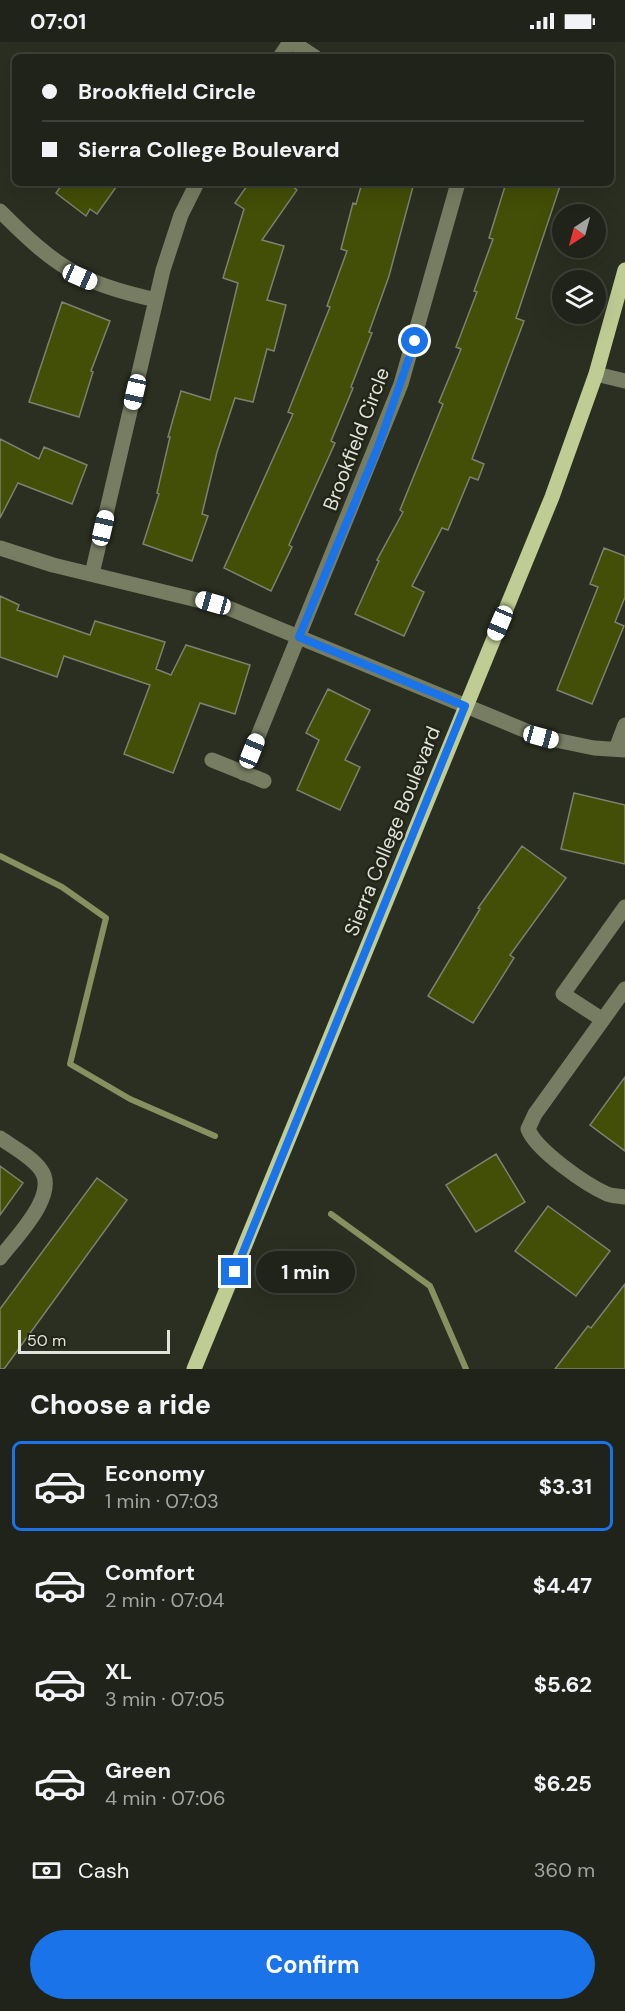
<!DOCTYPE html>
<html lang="en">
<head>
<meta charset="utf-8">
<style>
	body { margin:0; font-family:"DM Sans",sans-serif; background:#282b22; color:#f1f3f6; height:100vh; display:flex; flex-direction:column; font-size:22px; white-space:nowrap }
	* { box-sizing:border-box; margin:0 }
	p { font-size:20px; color:#a2a4a2 }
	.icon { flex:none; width:33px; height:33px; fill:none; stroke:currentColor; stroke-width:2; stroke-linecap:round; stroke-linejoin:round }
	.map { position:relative; height:1327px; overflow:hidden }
	.sheet { display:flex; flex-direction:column; background:#202319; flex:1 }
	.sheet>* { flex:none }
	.top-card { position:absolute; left:12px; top:12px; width:602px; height:132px; border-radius:9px; box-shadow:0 6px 24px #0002,0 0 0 2px #3d4038; display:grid; align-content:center; height:132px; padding:0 30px; background:#202319 }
	.needle { width:39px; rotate:216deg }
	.tools { position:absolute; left:552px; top:162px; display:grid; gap:12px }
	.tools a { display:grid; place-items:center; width:54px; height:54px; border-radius:50%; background:#202319; box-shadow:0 6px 24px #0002,0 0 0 2px #3d4038; font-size:30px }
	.scale { position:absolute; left:18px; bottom:15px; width:152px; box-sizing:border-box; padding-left:6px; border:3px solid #e0e3da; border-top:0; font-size:16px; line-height:21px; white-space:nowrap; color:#e0e3da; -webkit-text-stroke:4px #222517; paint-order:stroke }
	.end { position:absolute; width:27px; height:27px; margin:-14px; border:8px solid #1a73e8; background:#fff; box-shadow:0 0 0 3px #fff }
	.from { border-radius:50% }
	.bubble { position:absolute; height:42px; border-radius:21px; background:#202319; box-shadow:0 6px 24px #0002,0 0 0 2px #3d4038; font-size:20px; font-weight:700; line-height:42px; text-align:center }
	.car { position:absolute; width:18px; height:36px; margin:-18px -9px; border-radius:8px; box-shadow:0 0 4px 2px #0007; background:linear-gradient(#fff 24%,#345 0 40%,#fff 0 76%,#345 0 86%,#fff 0) }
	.top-card b { display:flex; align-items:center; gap:21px; height:57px; font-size:22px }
	.top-card b+b { border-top:2px solid #3d4038 }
	.top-card i { width:15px; height:15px; background:#f1f3f6 }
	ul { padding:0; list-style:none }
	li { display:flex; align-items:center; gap:18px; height:90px; margin:0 12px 9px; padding:0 18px; border:3px solid transparent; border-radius:9px }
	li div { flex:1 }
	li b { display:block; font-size:22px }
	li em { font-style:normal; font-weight:700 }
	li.active { border-color:#1a73e8 }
	li>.icon { width:54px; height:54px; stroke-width:1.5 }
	h2 { padding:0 30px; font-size:27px; line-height:72px }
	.pay { display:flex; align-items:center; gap:15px; height:66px; padding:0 30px; font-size:22px }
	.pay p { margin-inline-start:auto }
	.action { display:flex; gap:12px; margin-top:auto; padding:12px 30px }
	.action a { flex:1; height:69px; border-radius:36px; background:#1a73e8; color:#fff; font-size:24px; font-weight:700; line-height:69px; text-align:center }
	.status { display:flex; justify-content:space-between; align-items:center; height:42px; padding:0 30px; background:#202319; direction:ltr }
	.status svg { height:16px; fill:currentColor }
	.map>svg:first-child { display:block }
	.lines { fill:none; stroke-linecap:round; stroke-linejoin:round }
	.stream { stroke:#869060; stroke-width:6 }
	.building { fill:#434e06; stroke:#7c8170; stroke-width:1.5 }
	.minor { stroke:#767d62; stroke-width:15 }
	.major { stroke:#bfcd94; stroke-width:15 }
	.route { stroke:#1a73e8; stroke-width:8 }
	.labels { text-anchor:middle; stroke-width:5; stroke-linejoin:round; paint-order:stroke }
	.street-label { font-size:20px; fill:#e0e3da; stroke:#222517 }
</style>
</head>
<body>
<div class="status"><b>07:01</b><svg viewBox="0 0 49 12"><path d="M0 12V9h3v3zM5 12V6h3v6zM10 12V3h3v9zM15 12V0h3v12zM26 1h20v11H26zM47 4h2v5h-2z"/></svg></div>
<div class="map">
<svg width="625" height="1327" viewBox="0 0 625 1327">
	<rect width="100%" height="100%" fill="#2b2f21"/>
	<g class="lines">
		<!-- stream -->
		<path class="stream" d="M0,814L62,845L106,876L70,1022L130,1057L215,1094
			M331,1172L430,1244L466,1327"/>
	</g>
	<!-- building -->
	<path class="building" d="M63,141H119L97,172L90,167L86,174L56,151Z
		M249,141H288L297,148L262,198L284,204L267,258L286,263L274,309L267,307L253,360L235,356L217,410L202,472L208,474L192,519L143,502L159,452L157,451L170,395H168L181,349L210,358L238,241L223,236L244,167L235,161Z
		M362,141H414L389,234L369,290L372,291L351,345L353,346L331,399L335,401L289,503L292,505L271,549L224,526L293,372L288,370L330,265L327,264L347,209L341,207L353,161L356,162Z
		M506,141H561L516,276L524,279L472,417L484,422L478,438L470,435L448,488L442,486L412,544L424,550L404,594L355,572L379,519L377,518L403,470L400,468L443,362L439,360L461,307L456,305L477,250L474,249L493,197L489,196Z
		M62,260L110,279L91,329L93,330L79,375L29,360Z
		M0,397L39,417L44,405L87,423L72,462L18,441L0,476Z
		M604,506L625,514V555L615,580L624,584L592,662L557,648L598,545L590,542Z
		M0,554L19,563L17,568L90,593L95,579L165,600L156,627L171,633L186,603L250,623L235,672L200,661L173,731L124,712L150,643L64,614L57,635L0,615Z
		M328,647L370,668L345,718L360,725L340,768L297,748L319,698L306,691Z
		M574,751L625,763V822L561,807Z
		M522,804L566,836L510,913L514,916L473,981L428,954L480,867L478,866Z
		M625,1035V1109L590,1083Z
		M496,1112L525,1160L476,1190L446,1143Z
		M0,1124L23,1141L0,1173Z
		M97,1136L127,1158L4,1327H0V1267Z
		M548,1164L610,1209L576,1254L515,1209Z
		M625,1242V1327H555L588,1284L591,1286Z"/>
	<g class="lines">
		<!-- minor -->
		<path class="minor" d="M292,0L315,15
			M280,15L290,0
			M0,169C56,225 78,240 156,258
			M596,332L625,339
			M0,506L53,523L226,565L541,695L594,706L625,708
			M92,532L163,228L181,173L197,141
			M616,707L625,683
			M212,718L264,739
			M243,731L401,342L458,141
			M625,947L535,1072L528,1087C536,1108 585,1142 607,1152C612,1154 619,1154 625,1155
			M603,978L563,952L625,865
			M0,1096C13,1105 32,1115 41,1128C59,1153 15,1196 0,1216"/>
		<!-- major -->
		<path class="major" d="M194,1327L552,455L596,332L625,228"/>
	</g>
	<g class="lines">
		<!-- route -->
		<path class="route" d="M235,1230L465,664L299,595L378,405L415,299"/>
	</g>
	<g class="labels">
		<!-- street labels -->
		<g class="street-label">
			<text transform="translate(356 397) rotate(-69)" y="7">Brookfield Circle</text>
			<text transform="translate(392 789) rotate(-68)" y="7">Sierra College Boulevard</text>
		</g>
	</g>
</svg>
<div class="tools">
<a><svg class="needle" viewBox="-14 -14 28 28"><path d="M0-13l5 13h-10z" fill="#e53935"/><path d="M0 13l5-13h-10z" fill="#a2a4a2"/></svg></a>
<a><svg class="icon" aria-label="layers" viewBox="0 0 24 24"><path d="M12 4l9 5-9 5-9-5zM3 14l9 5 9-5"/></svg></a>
</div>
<div class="scale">50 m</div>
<i class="end from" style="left:415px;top:299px"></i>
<i class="end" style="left:235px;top:1230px"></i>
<div class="bubble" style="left:256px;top:1209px;width:99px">1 min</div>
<i class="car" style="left:80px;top:235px;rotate:114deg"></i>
<i class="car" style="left:135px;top:350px;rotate:193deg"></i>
<i class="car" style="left:103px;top:486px;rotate:13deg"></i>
<i class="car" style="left:213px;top:561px;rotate:286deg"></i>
<i class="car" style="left:500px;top:581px;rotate:203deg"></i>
<i class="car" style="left:541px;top:695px;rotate:105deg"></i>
<i class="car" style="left:252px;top:709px;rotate:22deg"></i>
<div class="top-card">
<b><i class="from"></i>Brookfield Circle</b>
<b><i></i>Sierra College Boulevard</b>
</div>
</div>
<section class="sheet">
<h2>Choose a ride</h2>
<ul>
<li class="active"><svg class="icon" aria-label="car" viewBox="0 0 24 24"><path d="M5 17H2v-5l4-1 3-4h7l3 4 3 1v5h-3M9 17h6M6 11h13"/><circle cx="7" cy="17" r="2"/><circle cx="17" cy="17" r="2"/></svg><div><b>Economy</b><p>1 min · 07:03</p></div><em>$3.31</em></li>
<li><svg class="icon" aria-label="car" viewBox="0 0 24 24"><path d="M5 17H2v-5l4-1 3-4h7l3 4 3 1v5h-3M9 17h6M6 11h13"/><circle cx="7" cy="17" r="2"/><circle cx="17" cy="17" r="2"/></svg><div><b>Comfort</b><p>2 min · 07:04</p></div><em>$4.47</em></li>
<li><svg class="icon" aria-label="car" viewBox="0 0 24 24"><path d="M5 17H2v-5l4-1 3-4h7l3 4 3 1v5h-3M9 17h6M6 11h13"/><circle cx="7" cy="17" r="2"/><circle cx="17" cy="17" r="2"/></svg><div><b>XL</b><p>3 min · 07:05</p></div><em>$5.62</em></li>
<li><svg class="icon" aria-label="car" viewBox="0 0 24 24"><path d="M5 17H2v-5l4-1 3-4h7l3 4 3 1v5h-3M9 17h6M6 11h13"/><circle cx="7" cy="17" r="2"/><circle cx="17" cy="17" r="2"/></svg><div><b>Green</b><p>4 min · 07:06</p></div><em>$6.25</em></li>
</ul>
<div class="pay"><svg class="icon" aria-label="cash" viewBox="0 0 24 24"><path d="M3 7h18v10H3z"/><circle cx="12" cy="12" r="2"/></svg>Cash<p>360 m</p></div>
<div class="action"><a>Confirm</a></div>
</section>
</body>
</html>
